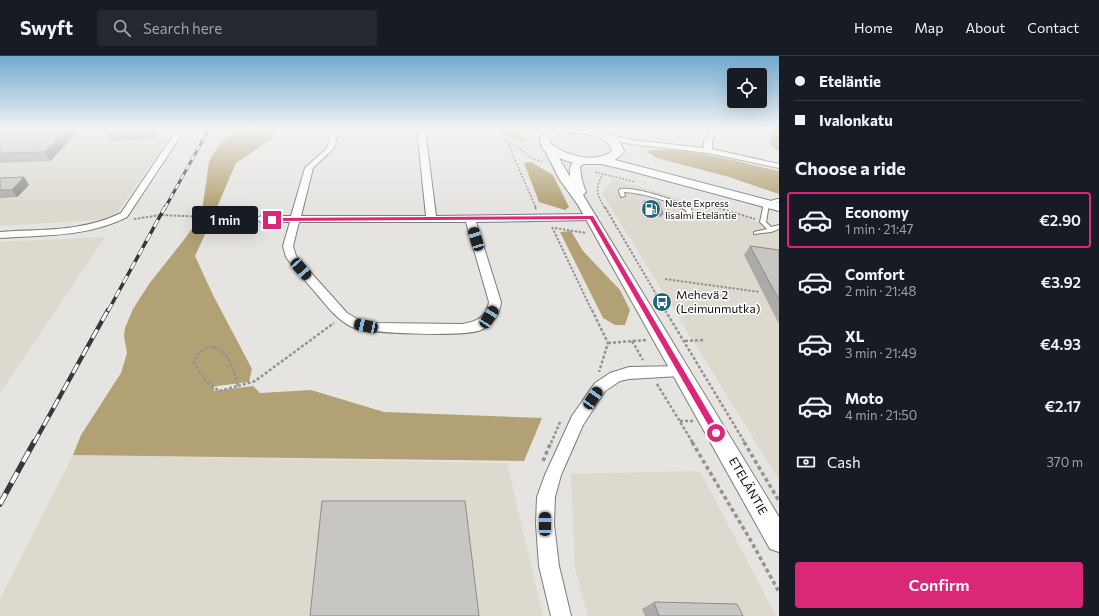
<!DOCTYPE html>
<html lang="en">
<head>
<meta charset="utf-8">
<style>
	body { margin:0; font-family:Commissioner,sans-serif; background:#242831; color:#f1f3f6; height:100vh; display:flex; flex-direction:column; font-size:15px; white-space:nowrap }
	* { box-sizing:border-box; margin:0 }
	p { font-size:13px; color:#9ea1a6 }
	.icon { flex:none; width:22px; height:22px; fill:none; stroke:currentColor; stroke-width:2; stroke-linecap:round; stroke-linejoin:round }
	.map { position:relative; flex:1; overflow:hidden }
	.side { display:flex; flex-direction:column; background:#171b24; width:320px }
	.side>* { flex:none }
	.banner { display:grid; align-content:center; height:88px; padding:0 16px; background:#171b24 }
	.buttons { position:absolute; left:727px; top:12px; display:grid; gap:8px }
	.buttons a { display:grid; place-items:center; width:40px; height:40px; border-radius:4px; background:#171b24; box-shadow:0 4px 16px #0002; font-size:20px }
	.end { position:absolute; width:18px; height:18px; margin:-9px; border:5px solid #db2777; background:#fff; box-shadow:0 0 0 2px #fff }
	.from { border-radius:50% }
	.bubble { position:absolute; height:28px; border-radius:4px; background:#171b24; box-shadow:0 4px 16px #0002; font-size:13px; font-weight:600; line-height:28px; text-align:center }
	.car { position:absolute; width:12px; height:24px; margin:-12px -6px; border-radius:5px; box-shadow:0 0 3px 1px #0007; background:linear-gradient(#222 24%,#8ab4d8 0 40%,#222 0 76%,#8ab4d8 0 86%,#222 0) }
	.banner b { display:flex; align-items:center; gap:14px; height:38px; font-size:15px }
	.banner b+b { border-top:1px solid #363941 }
	.banner i { width:10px; height:10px; background:#f1f3f6 }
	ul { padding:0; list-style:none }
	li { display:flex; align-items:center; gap:12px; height:56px; margin:0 8px 6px; padding:0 8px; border:2px solid transparent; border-radius:4px }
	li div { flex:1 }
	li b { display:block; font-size:15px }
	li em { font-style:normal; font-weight:600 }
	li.current { border-color:#db2777 }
	li>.icon { width:36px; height:36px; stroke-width:1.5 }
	h2 { padding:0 16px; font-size:18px; line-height:48px }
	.pay { display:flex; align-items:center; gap:10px; height:44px; padding:0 16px; font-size:15px }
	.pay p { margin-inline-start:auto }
	.action { display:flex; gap:8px; margin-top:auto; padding:8px 16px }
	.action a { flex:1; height:46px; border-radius:4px; background:#db2777; color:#fff; font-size:16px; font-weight:600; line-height:46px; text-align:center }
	header { display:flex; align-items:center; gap:24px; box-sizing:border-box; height:56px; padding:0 20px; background:#171b24; border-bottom:1px solid #363941 }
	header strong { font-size:19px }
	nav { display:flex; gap:22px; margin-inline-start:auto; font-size:14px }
	.search { width:280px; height:36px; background:#242831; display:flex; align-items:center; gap:10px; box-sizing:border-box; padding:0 14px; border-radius:4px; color:#9ea1a6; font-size:15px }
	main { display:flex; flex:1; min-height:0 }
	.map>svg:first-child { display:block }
	.built { fill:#ddd9cf }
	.forest { fill:#b2a174 }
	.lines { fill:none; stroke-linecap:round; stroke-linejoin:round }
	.service-casing { stroke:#7c7b78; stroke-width:2 }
	.minor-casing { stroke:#7c7b78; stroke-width:2 }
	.tertiary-casing { stroke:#7c7b78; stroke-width:2 }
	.secondary-casing { stroke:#7c7b78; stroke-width:2 }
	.path-far3 { stroke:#949392; stroke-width:1.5; stroke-dasharray:2 1.5; stroke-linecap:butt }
	.path-far2 { stroke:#949392; stroke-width:2; stroke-dasharray:2.5 1.5; stroke-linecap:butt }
	.path-far1 { stroke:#949392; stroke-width:2.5; stroke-dasharray:3 2; stroke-linecap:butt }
	.path { stroke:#949392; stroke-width:3.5; stroke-dasharray:4 3; stroke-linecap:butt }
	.service { fill:#fff; fill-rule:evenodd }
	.minor { fill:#fff; fill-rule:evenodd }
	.tertiary { fill:#fff; fill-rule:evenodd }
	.secondary { fill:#fff; fill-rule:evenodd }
	.rail-far3-casing { stroke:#393838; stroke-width:3 }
	.rail-far2-casing { stroke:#393838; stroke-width:3.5 }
	.rail-far1-casing { stroke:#393838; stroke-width:4.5 }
	.rail-casing { stroke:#393838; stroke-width:5.5 }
	.rail-far3 { stroke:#fff; stroke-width:2; stroke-dasharray:5.5; stroke-linecap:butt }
	.rail-far2 { stroke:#fff; stroke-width:2.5; stroke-dasharray:8; stroke-linecap:butt }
	.rail-far1 { stroke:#fff; stroke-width:3; stroke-dasharray:10; stroke-linecap:butt }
	.rail { stroke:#fff; stroke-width:4; stroke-dasharray:12; stroke-linecap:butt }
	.wall { fill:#abaaa8 }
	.shaded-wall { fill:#8b8b88 }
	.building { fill:#c7c6c3; stroke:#8b8b88 }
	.route { fill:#db2777 }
	.labels { text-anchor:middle; stroke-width:3; stroke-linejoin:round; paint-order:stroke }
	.far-poi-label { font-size:10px; fill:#0c0b0b; stroke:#fff; text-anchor:start }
	.poi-label { font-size:12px; fill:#0c0b0b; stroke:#fff; text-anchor:start }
	.street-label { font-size:12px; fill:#0c0b0b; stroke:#fff }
</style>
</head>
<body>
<header>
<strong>Swyft</strong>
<div class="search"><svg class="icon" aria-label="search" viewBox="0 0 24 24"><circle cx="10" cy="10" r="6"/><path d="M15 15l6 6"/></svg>Search here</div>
<nav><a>Home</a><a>Map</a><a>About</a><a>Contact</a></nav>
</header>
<main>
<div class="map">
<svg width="779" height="560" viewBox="0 0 779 560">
	<rect width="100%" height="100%" fill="#e5e4e1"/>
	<!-- built -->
	<path class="built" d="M11,73H171L172,77L113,163L0,170V83Z
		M613,123L779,172V424L602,137Z
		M105,181L0,337V186Z
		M73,399L507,407L543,560H0V543Z
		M700,415L776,560H588L575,513L571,418Z"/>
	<!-- forest -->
	<path class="forest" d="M235,73H277L273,82L236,107L214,158L202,155L209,106L218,90Z
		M492,73H520V79L526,86L504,79Z
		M774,73H779V95L775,93L769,87Z
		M651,94C694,92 737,106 779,115V138L729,121L657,102L647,96Z
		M531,106L553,119L569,151L565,154L539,146L524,107Z
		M211,165L195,200L213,239L252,313L249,326L217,330L214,331V335L253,330L260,337L311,334L384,356L542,362L524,405L73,399L81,379L121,317L127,297L124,280L125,272L133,253L149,228L183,185L197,166Z
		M571,175L583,195L620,234L630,254L625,269H615L603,262L560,176Z"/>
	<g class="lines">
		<defs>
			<path id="service" d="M620,133C638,131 674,144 691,152L692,157L689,159L687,158L686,154C668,145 644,137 624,136L625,140L621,141L619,135Z
				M777,143H779V147L776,146L769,148L766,166L771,171L779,169V173L771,176L754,178V176L767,173L760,166L764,147Z"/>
			<path id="minor" d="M173,73H181L182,78L127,161C88,181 43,179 0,182V176C41,173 83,176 121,157L174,78Z
				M332,73H340L334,92L313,112L301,160H426L417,73H425L436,160L592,158L597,161L592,164L476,166L501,246C500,258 492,269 481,274C465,281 365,278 350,270C333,261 322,243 309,229C301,220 293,211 286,201L283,190L290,166H261L256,163L261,160H291L305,112L327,92ZM299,166H466L489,246C487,261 476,266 462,268L376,267L359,264L347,257L296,200L293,190Z
				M711,73H718L712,84V93L779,108V112L708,97L631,88L603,82L602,80L606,78L631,84L704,92V84Z
				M680,310L685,311L687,315L685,319L680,320L629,323L620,325L605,335L583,369L561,419L555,441L554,468L559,510L571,560H551L539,510L536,468L537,441L545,419L572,360L595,327L610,317L629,311Z"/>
			<path id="tertiary" d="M549,90L554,93L570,121C570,110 570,104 583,101L588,104L580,111L582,125L586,136L583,139L779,461V496L770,493L578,149L560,124L544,93Z"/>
			<path id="secondary" d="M550,73C571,73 619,68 624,96L615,104L779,147V155L627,114L601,108H582L567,105L548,97L542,92L539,83ZM563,77C576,75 610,79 612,95C595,108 567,100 551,88L550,83Z"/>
		</defs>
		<!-- service casing -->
		<use href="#service" class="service-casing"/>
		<!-- minor casing -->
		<use href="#minor" class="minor-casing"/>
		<!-- tertiary casing -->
		<use href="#tertiary" class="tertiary-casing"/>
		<!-- secondary casing -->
		<use href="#secondary" class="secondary-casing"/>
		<!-- path-far3 -->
		<path class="path-far3" d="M479,73L519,92L531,102L544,106
			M0,80L7,73
			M508,88L536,152
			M595,116L635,126
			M603,117C595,133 596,137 605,152
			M693,145L718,152"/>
		<!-- path-far2 -->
		<path class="path-far2" d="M535,151L536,153
			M605,151L666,255
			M715,151L755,163
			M134,163L161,159L250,163
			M552,171L592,255
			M555,172L586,177
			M665,223L760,236"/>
		<!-- path-far1 -->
		<path class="path-far1" d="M592,254L608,287L599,316
			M665,254L745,387
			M632,285L643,304
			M685,285L704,284
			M608,287L647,284
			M213,291C231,296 233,314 238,330L219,335L206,325L194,307C197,297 202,292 213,291Z
			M657,328L693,387
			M238,330L255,325L334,267
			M680,365H693
			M551,387L561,364"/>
		<!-- path -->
		<path class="path" d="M692,386L751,485L779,536
			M744,386L779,445
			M543,405L551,386"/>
		<!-- service -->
		<use href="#service" class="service"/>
		<!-- minor -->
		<use href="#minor" class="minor"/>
		<!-- tertiary -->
		<use href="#tertiary" class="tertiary"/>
		<!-- secondary -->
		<use href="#secondary" class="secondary"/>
		<defs>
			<path id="rail-far3" d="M165,152L209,73"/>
			<path id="rail-far2" d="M108,255L165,151"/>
			<path id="rail-far1" d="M34,387L108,254"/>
			<path id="rail" d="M0,448L34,386"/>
		</defs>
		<!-- rail-far3 casing -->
		<use href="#rail-far3" class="rail-far3-casing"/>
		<!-- rail-far2 casing -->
		<use href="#rail-far2" class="rail-far2-casing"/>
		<!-- rail-far1 casing -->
		<use href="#rail-far1" class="rail-far1-casing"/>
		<!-- rail casing -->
		<use href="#rail" class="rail-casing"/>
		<!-- rail-far3 -->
		<use href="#rail-far3" class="rail-far3"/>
		<!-- rail-far2 -->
		<use href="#rail-far2" class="rail-far2"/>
		<!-- rail-far1 -->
		<use href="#rail-far1" class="rail-far1"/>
		<!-- rail -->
		<use href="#rail" class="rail"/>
	</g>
	<!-- wall -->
	<path class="wall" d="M81,73L50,105L0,107V76Z
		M111,73H160L153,83L111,85L108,79L111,75Z
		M24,121L29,129L17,141L0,142V122Z
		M644,145L663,158L661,161L646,159L642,148Z
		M750,190L779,194V268L744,199Z
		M654,546L743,560H645L642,553Z"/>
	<!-- shaded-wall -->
	<path class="shaded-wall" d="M67,73H81L50,105L45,96Z
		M154,73H160L153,83L151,77Z
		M24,121L29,129L17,141L12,134Z"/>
	<!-- building -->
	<path class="building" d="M20,73H67L45,96L0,97V76L18,75Z
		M113,73H154L151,77L108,79Z
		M24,121L12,134H0V122Z
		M644,145L659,146L663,158L647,157Z
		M750,190L779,194V244Z
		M322,445H465L479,560H310Z
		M654,546L737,548L743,560H659Z"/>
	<!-- sky -->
	<linearGradient id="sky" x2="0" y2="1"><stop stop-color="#73a9d0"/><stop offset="0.48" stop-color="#f3f3f2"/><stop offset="1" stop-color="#f3f3f2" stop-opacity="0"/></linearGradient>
	<rect width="779" height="152" fill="url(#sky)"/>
	<!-- route -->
	<path class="route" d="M593,160L719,374V379H714L590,163L272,165L270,164L272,162Z"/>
	<!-- icons -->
	<defs>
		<symbol id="fuel-disc" viewBox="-11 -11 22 22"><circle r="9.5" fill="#246379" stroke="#fff"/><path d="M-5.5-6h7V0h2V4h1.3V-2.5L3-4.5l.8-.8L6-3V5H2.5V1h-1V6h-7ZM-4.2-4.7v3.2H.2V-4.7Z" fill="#fff"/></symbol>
		<symbol id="bus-disc" viewBox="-11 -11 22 22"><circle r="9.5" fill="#246379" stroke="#fff"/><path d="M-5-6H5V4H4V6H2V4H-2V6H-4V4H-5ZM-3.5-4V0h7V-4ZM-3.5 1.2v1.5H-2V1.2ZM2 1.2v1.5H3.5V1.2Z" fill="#fff"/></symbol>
	</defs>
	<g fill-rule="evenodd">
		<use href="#fuel-disc" x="640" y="142" width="22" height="22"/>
		<use href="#bus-disc" x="651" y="235" width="22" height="22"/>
	</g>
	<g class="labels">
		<!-- far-poi labels -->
		<g class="far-poi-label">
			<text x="665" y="151">Neste Express<tspan x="665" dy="12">Iisalmi Eteläntie</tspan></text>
		</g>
		<!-- poi labels -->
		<g class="poi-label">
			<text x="676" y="243">Mehevä 2<tspan x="676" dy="14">(Leimunmutka)</tspan></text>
		</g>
		<!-- street labels -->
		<g class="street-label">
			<text transform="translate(748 430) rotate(60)" y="4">ETELÄNTIE</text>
		</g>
	</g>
</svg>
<div class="buttons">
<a><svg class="icon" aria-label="locate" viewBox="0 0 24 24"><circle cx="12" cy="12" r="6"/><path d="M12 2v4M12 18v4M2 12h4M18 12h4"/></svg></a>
</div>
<i class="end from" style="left:716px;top:377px"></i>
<i class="end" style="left:272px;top:164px"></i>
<div class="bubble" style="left:192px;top:150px;width:66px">1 min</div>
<i class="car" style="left:476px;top:183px;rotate:343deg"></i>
<i class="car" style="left:301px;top:213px;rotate:139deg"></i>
<i class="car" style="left:489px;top:261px;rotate:33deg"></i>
<i class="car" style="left:366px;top:270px;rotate:282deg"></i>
<i class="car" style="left:593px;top:342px;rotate:34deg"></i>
<i class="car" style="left:545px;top:468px;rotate:0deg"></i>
</div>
<section class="side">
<div class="banner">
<b><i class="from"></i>Eteläntie</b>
<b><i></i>Ivalonkatu</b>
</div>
<h2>Choose a ride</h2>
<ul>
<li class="current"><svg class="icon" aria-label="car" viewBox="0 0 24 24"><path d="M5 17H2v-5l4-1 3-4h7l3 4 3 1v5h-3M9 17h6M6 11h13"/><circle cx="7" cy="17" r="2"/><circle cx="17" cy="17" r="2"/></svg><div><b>Economy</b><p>1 min · 21:47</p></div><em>€2.90</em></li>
<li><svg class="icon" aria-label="car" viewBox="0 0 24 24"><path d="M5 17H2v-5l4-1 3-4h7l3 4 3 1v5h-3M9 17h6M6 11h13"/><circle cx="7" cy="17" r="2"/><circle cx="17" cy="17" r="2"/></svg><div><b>Comfort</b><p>2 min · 21:48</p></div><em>€3.92</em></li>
<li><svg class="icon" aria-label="car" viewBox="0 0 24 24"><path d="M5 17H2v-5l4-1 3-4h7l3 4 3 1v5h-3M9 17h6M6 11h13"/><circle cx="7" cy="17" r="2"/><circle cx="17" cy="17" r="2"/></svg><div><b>XL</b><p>3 min · 21:49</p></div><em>€4.93</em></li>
<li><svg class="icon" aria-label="car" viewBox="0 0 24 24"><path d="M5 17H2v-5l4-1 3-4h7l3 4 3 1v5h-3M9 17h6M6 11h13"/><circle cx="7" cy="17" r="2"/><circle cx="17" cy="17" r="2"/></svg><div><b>Moto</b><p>4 min · 21:50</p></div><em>€2.17</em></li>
</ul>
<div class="pay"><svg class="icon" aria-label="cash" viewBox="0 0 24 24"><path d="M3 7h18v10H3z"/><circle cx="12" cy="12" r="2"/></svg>Cash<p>370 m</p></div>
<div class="action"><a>Confirm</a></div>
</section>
</main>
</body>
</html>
